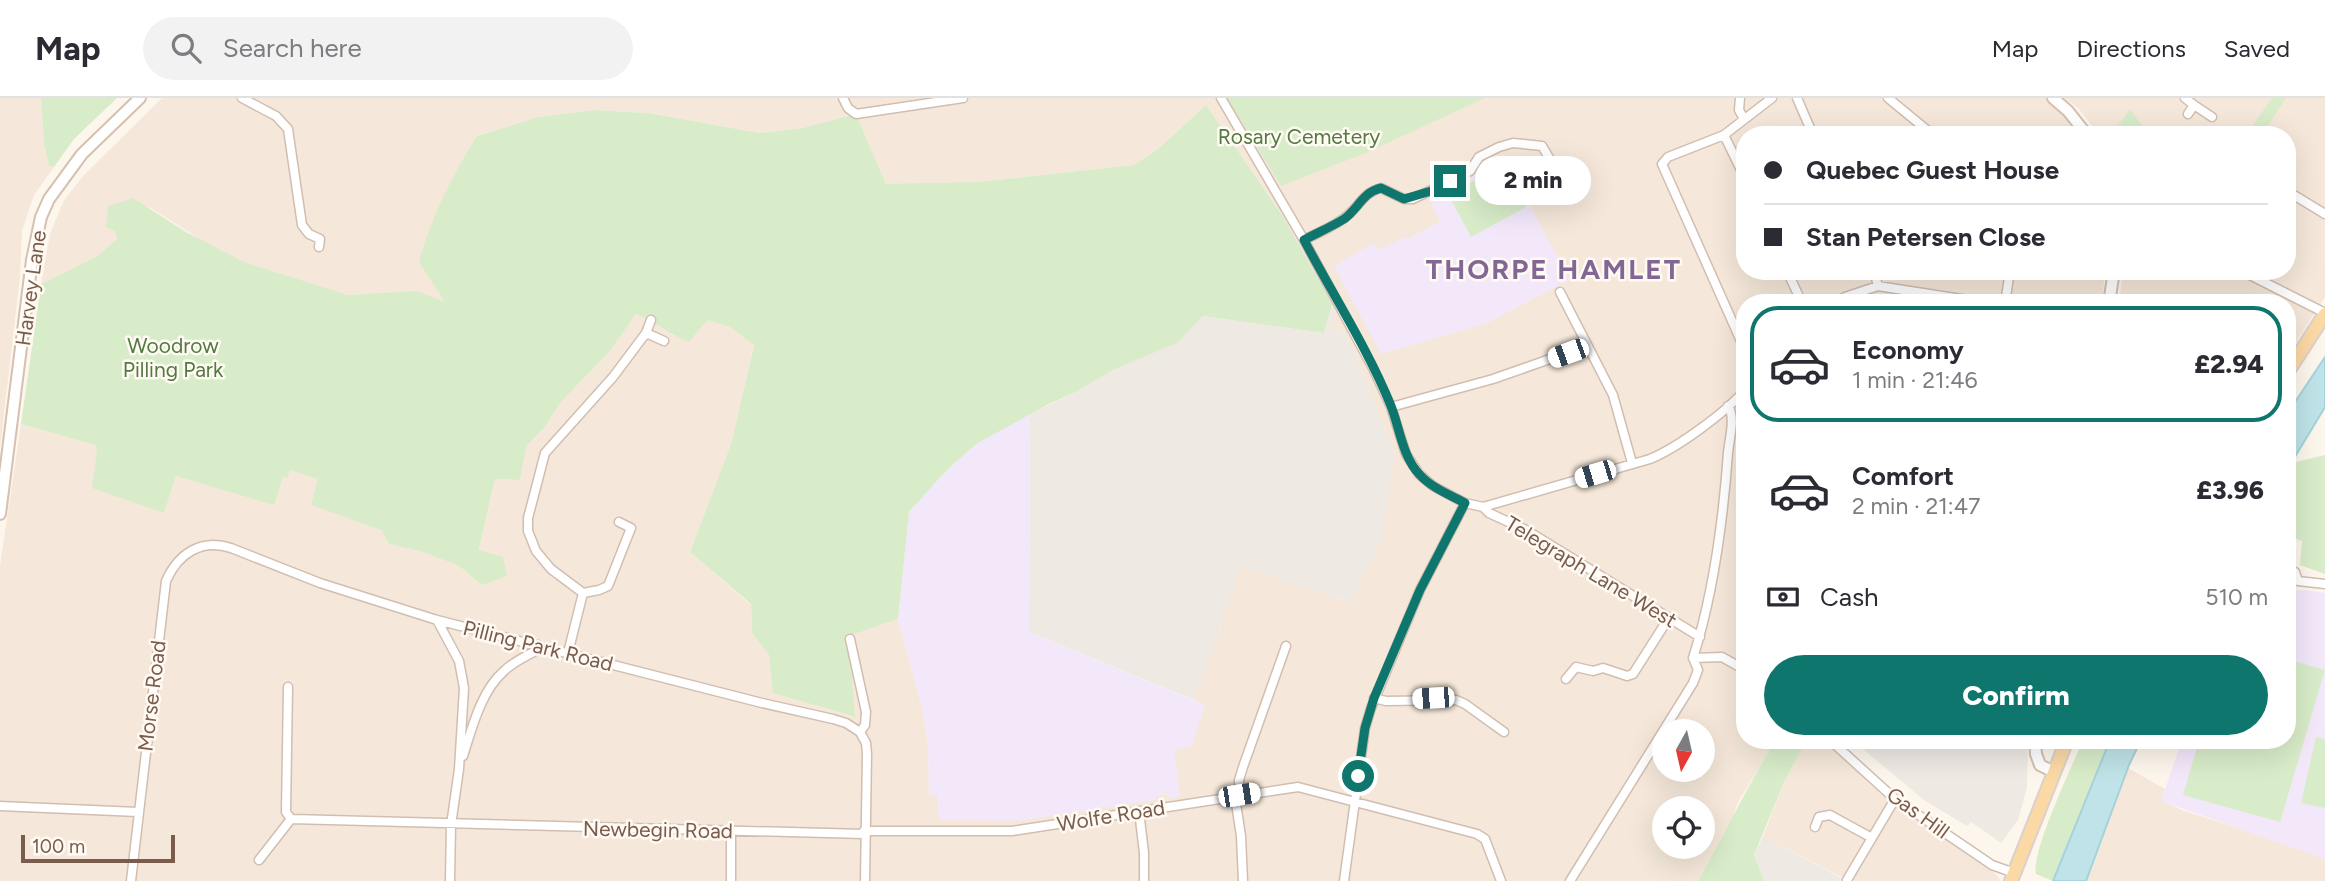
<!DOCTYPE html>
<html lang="en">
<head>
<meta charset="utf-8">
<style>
	body { margin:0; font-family:Figtree,sans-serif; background:#f2f2f3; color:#2b2b33; height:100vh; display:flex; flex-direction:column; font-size:26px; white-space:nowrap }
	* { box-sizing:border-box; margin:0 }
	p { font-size:23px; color:#7c7c81 }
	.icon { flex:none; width:38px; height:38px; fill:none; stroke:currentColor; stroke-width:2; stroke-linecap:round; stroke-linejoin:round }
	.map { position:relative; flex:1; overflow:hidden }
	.details { position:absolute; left:1736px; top:196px; width:560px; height:455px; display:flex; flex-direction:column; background:#fff; border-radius:28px; box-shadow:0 7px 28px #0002 }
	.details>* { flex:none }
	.hud { position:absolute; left:1736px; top:28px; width:560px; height:154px; border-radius:28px; box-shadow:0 7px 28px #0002; display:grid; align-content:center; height:154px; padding:0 28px; background:#fff }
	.needle { width:46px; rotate:188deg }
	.fabs { position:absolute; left:1652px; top:621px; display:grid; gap:14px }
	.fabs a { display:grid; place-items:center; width:63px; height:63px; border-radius:50%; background:#fff; box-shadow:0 7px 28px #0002; font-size:35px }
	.scale { position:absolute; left:21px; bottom:18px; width:154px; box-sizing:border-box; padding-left:7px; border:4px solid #7a5c4d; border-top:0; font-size:19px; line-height:24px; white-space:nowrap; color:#7a5c4d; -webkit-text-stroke:5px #fffaf3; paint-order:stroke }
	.end { position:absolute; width:32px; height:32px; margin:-16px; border:9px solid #0f766e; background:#fff; box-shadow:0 0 0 4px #fff }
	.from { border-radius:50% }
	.bubble { position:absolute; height:49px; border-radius:24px; background:#fff; box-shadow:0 7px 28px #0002; font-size:23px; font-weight:800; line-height:49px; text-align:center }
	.car { position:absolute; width:21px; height:42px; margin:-21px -10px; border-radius:9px; box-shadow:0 0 5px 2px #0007; background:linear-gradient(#fff 24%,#345 0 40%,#fff 0 76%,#345 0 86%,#fff 0) }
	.hud b { display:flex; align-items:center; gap:24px; height:66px; font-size:26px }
	.hud b+b { border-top:2px solid #e1e1e2 }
	.hud i { width:18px; height:18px; background:#2b2b33 }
	ul { padding:12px 0 0; list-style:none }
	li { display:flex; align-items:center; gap:21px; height:116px; margin:0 14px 10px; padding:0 14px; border:4px solid transparent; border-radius:28px }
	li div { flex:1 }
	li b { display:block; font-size:26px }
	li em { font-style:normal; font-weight:800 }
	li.selected { border-color:#0f766e }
	li>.icon { width:63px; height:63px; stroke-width:1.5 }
	.pay { display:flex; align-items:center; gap:18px; height:77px; padding:0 28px; font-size:26px }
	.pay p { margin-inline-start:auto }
	.primary-button { display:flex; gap:14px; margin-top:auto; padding:14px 28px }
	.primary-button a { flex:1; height:80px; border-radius:42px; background:#0f766e; color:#fff; font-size:28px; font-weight:800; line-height:80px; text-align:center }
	header { display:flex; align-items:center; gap:42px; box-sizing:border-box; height:98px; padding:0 35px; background:#fff; border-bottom:2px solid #e1e1e2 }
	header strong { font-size:33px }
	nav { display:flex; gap:38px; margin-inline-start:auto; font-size:24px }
	.search { width:490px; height:63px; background:#f2f2f3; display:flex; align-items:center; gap:18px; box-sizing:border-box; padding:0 24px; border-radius:38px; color:#7c7c81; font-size:26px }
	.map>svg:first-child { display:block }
	.residential { fill:#f5e8da; fill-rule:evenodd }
	.industrial { fill:#efe9e4 }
	.education { fill:#f3e8fa }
	.green { fill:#d8ecc9 }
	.water { fill:#bfe3e8; stroke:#a5d3da; stroke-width:2 }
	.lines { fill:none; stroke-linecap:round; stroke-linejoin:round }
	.street-casing { stroke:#d1beb0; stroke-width:11 }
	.secondary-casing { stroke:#d6c0b0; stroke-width:14 }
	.primary-casing { stroke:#dad1cd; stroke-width:16 }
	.street { stroke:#fff; stroke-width:8 }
	.secondary { stroke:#fff; stroke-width:10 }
	.primary { stroke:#fbd9a5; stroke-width:12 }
	.route { stroke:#0f766e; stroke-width:9 }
	.labels { text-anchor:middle; stroke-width:5; stroke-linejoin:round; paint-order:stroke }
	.park-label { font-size:21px; fill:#537a41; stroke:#fffaf3 }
	.street-label { font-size:21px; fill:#7a5c4d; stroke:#fffaf3 }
	.district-label { font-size:28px; font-weight:bold; letter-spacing:2px; fill:#846695; stroke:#fffaf3 }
</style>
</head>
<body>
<header>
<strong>Map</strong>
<div class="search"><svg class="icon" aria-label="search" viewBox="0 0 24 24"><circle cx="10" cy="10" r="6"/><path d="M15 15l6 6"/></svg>Search here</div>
<nav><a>Map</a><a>Directions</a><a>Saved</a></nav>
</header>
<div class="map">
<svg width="2325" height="783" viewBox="0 0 2325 783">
	<rect width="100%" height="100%" fill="#fdf6ec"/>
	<!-- residential -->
	<path class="residential" d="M0,0H41L44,47L49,67L54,69L34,97L22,133L20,179L0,350Z
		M162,0H2046L2059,11L2081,37H1745V173H2105L2102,205H1745V642H1776L1737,706L1731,726L1698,783H0V468L21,326L95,347L97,352L164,415L176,378L273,406L283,378L290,372L319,381L312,407L381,432L389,446L423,454L459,468L482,487L479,453L495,381L520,382L525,348L545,329L560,305L610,253L636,216L651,222L675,238L707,222L730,229L754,246L731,346L690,454L751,507L752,535L769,557L774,595L854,619L849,538L898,521L923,613L928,646L929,697H938L939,722L1154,702L1157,697L1167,696L1174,652L1205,607L1194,602L1241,469L1351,504L1395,358L1355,255L1343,233L1331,232L1282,117L1206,7L1158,51L1134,67L978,84L935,86H886L856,16L802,30L760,35L649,15L594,12L538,19L477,38L446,205L379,196L348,197L329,192L244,164L217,152L149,109L115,133L117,141L96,159L41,186L50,136L64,102L84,77ZM1664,634H1703V672H1664ZM1664,710H1703V749H1664Z
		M2064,0H2325V199L2287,258V205H2119L2123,173H2287V37H2099L2078,10Z
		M1807,642H1826L1891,703L1996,776L2001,783H1843V780L1763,738L1785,682Z
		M2128,670L2165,691L2163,703L2182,712L2325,759V783H2085Z"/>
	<!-- industrial -->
	<path class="industrial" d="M1332,206L1335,211L1331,232L1343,233L1355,255L1395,358L1381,444L1351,504L1241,469L1194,602L1029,534L1030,316L1076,294L1113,272L1176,245L1203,218L1324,235Z
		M1862,642H2028L2027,690L2018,722L2001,745L1971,724L1967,728L1924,702L1864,652Z
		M1763,738L1843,781V783H1764L1754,757Z"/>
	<!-- education -->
	<path class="education" d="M1503,57L1570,182L1485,226L1381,256L1334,168L1374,145L1378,152L1405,139L1407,141L1440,124L1430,102L1467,83L1485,63Z
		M1030,316L1029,534L1205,607L1191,649L1174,652L1180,699L1171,700L1166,696L1158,697L1154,702L1018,723L939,722L938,697L929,698L928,646L923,613L898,521L909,414L945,374L976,346Z
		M2306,492L2325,495V761L2161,703L2182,642H2287V493Z"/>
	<!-- green -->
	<path class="green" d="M41,0H117L74,41L54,69L49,67L44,47Z
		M1227,0H1485L1368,54L1281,88Z
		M2272,0H2286L2262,37H2246Z
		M1206,7L1282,117L1332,206L1324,235L1203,218L1177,245L1113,272L1076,294L1049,306L976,346L945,374L909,414L898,521L849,538L855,619L773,595L769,557L752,535L751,506L690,454L731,346L754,247L730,229L707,222L689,244C670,237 655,223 636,216L610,253L560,305L545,329L526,348L520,382L495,381L479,452L503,459L507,478L482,487L459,468L423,454L389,446L381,432L311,407L318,381L290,372L287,380L283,379L274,407L176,378L164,415L92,390L97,352L95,347L21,326L41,186L96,159L117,141L115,133L106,129L108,108L133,100L186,134L244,164L348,197L417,193L445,204L419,164C431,119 452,78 477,38L538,19L594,12L649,15L760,35L802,30L856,16L886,86L978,84L1134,67L1158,51Z
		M2130,11L2149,37H2111Z
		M1504,67L1526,109L1471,139L1448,96Z
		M2325,357V476L2300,467L2302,443L2287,437V359L2296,364Z
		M2287,561L2325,572L2280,724L2183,697L2199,642H2287Z
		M2316,639L2325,641V710L2301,705Z
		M1776,642H1807L1785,682L1754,757L1764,783H1698C1725,736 1747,688 1776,642Z
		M2083,642L2110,644L2053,783L2036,776C2031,753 2072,669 2083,642Z"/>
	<!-- water -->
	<path class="water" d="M2325,259V309L2287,372V316Z
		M2110,642H2141L2129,667L2086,783H2053Z"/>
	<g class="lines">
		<defs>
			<path id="street" d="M242,0L276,18L288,31L302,127L309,136L320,141L319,149
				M843,0L848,10L856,16L963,0
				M1221,0L1304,142L1373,270L1391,309L1406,356L1419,376L1433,388L1465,405L1483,409L1650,361C1677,350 1725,315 1745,292
				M1740,0L1739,12L1744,21
				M1797,0L1813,37
				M1888,0L1933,37
				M2185,0L2194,7L2188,16
				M2194,7L2212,19
				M1724,37L1745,80
				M2287,93L2325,116
				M1304,142C1319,134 1336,128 1348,117C1360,107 1364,94 1381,90L1404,101H1413L1470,73L1479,59L1499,49L1513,45L1542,48L1554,68
				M1787,173L1802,205
				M1874,173L1878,188
				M2242,173L2325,215
				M1560,194L1613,297L1632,365
				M1837,205L1845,199L1878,188L1987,205
				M2005,205L2010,173
				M646,235L664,243
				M1745,252L1662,66L1668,59L1724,37L1772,0
				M1391,309L1493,281L1587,248
				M1483,409L1489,415L1526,432L1700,539
				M2295,474L2298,483L2325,486
				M583,495L599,492L608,488L631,430L619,424
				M437,522L459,563L464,590L459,671L451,727L450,783
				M850,541L866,614L865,627L860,634
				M568,555L583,495L551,471L536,453L528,433V420L545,355L613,279L646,235L651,222
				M1693,560L1722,559L1745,572
				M1566,581L1576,569L1593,573L1603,570L1627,578L1633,576L1668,521
				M288,589L286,714L291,721L864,736
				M1374,600L1386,603L1456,602L1465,606L1504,634
				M860,634L866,645L867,656L865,783
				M1830,642L1895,701L1992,767L2014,775
				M463,658C472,630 481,593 504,573C513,564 525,559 537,552L538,547
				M1239,697V682L1243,669L1286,548
				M1235,699L1241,738L1243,783
				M0,708L138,714
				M1139,713L1144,755V783
				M1815,729L1819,719L1830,717L1872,740
				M864,733H1012L1298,689L1477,736L1485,741L1501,783
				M731,734V783
				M259,762L291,721
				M1847,782L1895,701
				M131,783L166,483C178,456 201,440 231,450L320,485L437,522L762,605L833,621L846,625L860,634
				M1344,783L1365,630L1371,610L1420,492L1465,405
				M1570,783L1693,585L1698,572L1693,560C1714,494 1723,424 1728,355C1729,342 1736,319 1728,308"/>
			<path id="secondary" d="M2053,0L2068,13L2087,37
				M2109,205L2114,173
				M0,416L32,162L41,119L49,101L82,56L140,0
				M2035,642L2036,656L2040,667L2054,674"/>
			<path id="primary" d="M2287,275L2325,216
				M2011,783L2067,642"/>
		</defs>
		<!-- street casing -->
		<use href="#street" class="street-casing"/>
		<!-- secondary casing -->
		<use href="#secondary" class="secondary-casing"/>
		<!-- primary casing -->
		<use href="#primary" class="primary-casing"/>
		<!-- street -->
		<use href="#street" class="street"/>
		<!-- secondary -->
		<use href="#secondary" class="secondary"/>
		<!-- primary -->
		<use href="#primary" class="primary"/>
	</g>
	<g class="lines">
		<!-- route -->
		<path class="route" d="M1358,678L1365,630L1374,600L1420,492L1465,405C1450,397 1432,390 1420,377C1402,358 1400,331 1391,308C1368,251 1333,197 1304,142C1317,135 1331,129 1344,121C1358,111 1363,94 1381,90L1404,101L1431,93L1450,83"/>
	</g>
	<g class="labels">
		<!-- park labels -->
		<g class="park-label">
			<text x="1299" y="46">Rosary Cemetery</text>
			<text x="173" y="255">Woodrow<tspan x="173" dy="24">Pilling Park</tspan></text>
		</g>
		<!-- street labels -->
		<g class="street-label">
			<text transform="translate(31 190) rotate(-82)" y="7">Harvey Lane</text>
			<text transform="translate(1591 474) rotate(31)" y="7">Telegraph Lane West</text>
			<text transform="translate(538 548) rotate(14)" y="7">Pilling Park Road</text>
			<text transform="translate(152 598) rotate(-83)" y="7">Morse Road</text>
			<text transform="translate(1918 715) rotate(36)" y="7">Gas Hill</text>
			<text transform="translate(1111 718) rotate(-9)" y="7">Wolfe Road</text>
			<text transform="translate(658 732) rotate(1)" y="7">Newbegin Road</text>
		</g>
		<!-- district labels -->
		<g class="district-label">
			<text x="1554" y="181">THORPE HAMLET</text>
		</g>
	</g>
</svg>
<div class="fabs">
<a><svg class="needle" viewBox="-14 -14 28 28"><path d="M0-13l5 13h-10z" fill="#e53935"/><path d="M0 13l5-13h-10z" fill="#7c7c81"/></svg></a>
<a><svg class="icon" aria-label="locate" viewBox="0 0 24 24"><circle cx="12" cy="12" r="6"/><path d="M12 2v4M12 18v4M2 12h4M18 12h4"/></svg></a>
</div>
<div class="scale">100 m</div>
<i class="end from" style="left:1358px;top:678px"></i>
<i class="end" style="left:1450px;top:83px"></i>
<div class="bubble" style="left:1475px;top:58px;width:116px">2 min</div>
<i class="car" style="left:1568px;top:255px;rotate:250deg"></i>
<i class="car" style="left:1595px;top:376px;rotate:253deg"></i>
<i class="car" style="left:1433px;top:600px;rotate:267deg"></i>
<i class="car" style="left:1239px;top:697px;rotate:81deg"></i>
<div class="hud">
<b><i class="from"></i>Quebec Guest House</b>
<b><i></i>Stan Petersen Close</b>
</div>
<section class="details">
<ul>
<li class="selected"><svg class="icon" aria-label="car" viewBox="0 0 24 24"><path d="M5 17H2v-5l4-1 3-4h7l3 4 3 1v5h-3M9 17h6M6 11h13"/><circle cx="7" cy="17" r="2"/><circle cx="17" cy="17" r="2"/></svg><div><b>Economy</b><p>1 min · 21:46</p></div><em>£2.94</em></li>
<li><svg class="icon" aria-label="car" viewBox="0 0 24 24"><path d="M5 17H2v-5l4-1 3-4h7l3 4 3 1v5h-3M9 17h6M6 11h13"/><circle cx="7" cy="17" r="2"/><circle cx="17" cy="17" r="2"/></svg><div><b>Comfort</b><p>2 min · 21:47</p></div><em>£3.96</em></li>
</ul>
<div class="pay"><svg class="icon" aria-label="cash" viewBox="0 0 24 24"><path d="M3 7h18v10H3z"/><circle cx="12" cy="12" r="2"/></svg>Cash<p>510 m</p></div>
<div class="primary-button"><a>Confirm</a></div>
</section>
</div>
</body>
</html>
